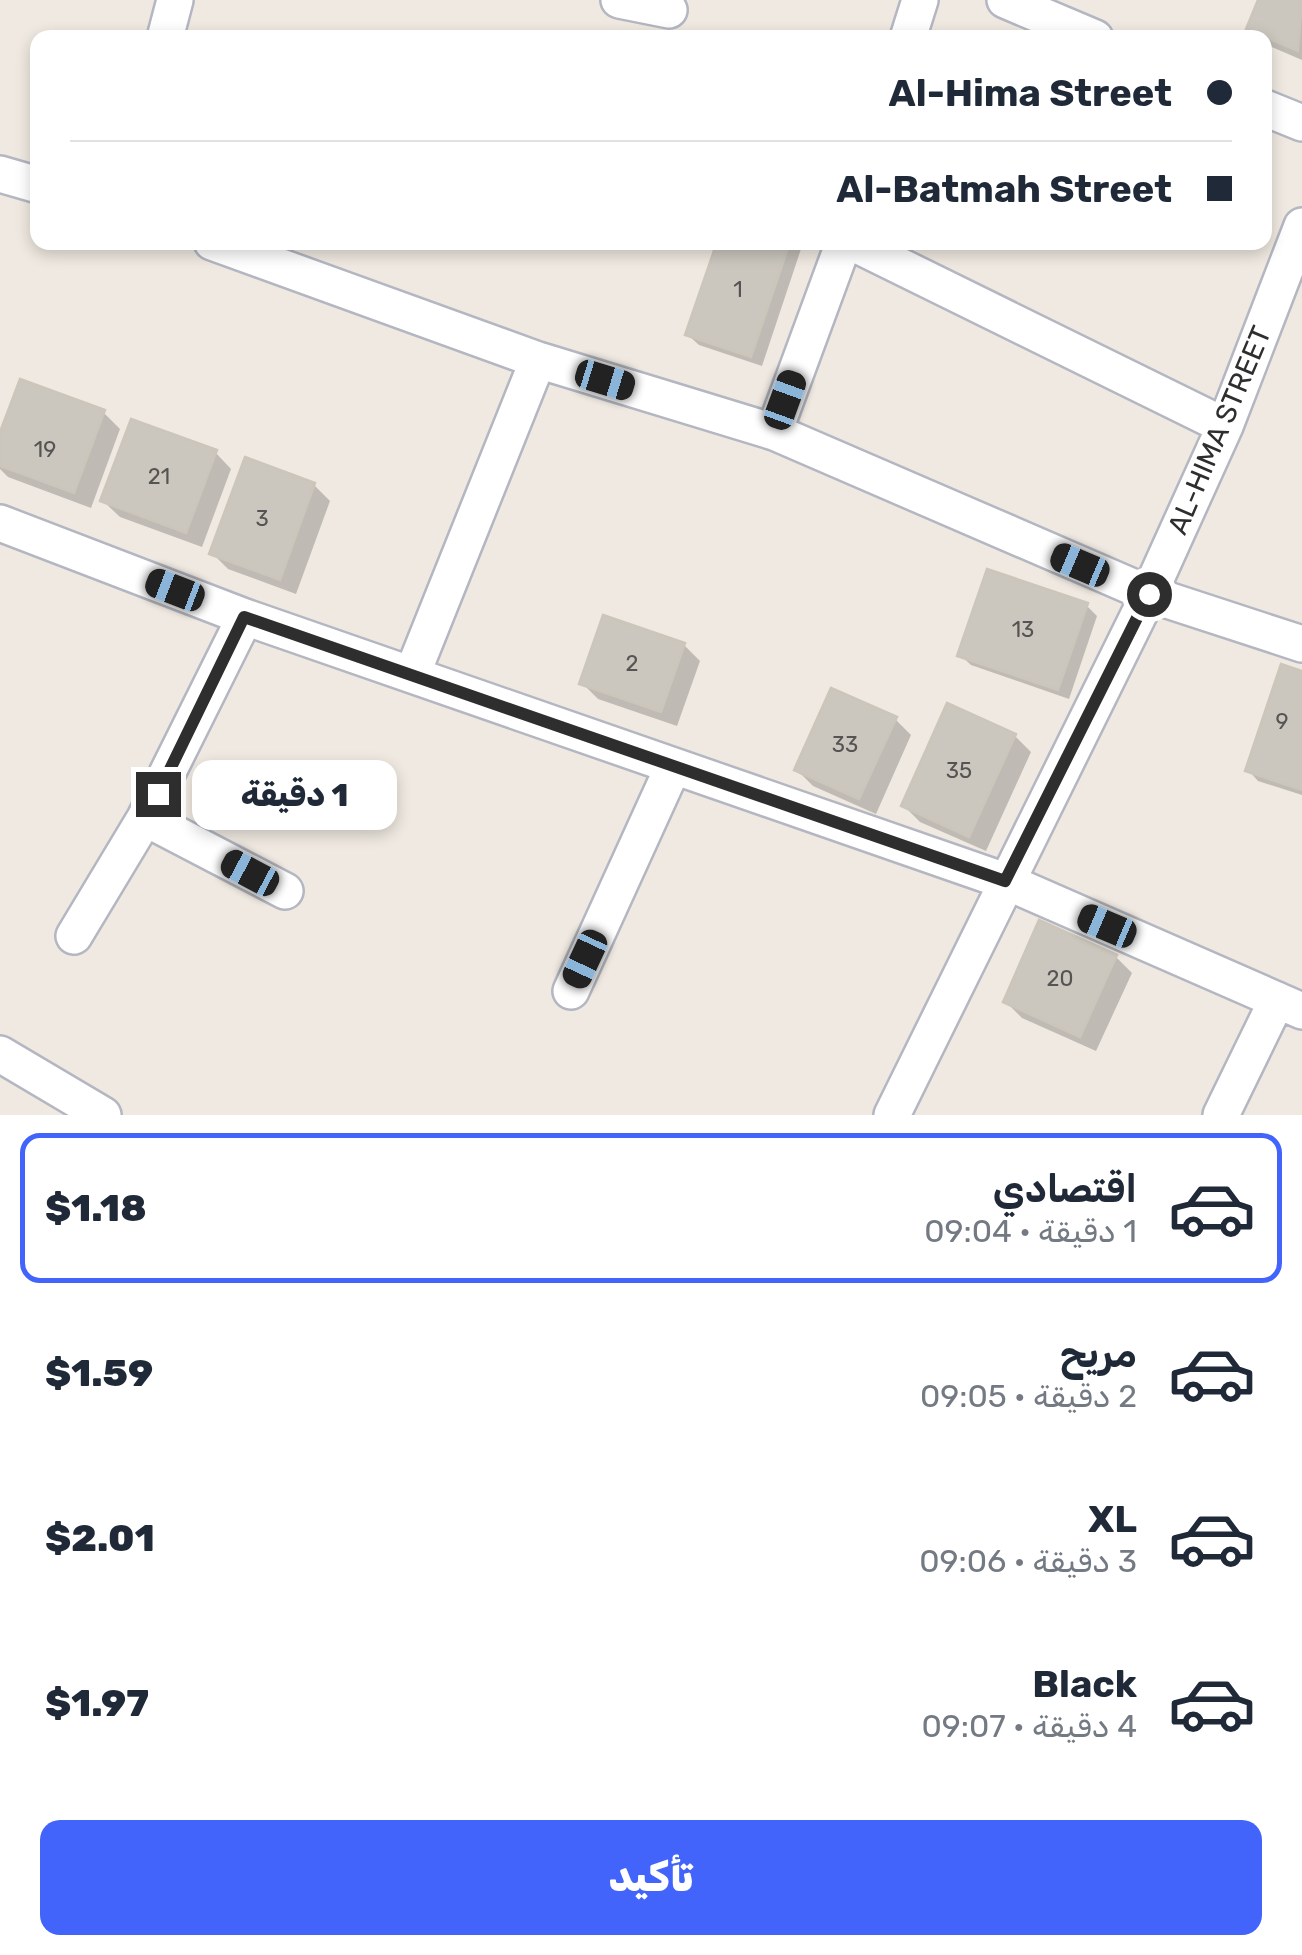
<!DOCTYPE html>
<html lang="ar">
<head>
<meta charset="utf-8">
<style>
	body { margin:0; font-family:Rubik,Cairo,sans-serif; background:#f2f2f3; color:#1f2937; direction:rtl; height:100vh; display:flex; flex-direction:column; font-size:38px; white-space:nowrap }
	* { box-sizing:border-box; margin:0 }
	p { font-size:32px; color:#747a83 }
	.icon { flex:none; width:55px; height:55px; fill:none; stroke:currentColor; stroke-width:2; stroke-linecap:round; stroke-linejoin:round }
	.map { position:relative; height:1115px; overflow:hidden; direction:ltr }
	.side { display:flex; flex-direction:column; background:#fff; flex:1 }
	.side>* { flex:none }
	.banner { position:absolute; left:30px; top:30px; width:1242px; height:220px; border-radius:20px; box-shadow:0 5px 15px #0003; direction:rtl; display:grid; align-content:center; height:220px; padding:0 40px; background:#fff }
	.end { position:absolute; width:45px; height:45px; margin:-22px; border:12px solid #2e2e2e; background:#fff; box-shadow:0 0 0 5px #fff }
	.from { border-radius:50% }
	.bubble { position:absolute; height:70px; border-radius:20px; background:#fff; box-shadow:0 5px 15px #0003; font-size:32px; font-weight:800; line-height:70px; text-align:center; direction:rtl }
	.car { position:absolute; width:30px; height:60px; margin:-30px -15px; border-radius:12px; box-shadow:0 0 8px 2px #0007; background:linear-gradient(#222 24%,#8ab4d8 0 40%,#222 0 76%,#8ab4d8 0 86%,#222 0) }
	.banner b { display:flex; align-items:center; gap:35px; height:95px; font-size:38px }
	.banner b+b { border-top:2px solid #e0e1e3 }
	.banner i { width:25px; height:25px; background:#1f2937 }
	ul { padding:18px 0 0; list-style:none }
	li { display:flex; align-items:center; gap:30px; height:150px; margin:0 20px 15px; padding:0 20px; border:5px solid transparent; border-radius:20px }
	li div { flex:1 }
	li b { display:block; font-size:38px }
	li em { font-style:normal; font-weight:800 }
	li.current { border-color:#4264fb }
	li>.icon { width:90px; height:90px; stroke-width:1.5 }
	.primary-button { display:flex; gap:20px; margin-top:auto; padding:20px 40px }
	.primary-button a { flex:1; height:115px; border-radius:20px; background:#4264fb; color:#fff; font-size:40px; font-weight:800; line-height:115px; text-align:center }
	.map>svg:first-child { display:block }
	.shadow { fill:#0003 }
	.building { fill:#cbc7bf; stroke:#cbc5ba; stroke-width:2.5 }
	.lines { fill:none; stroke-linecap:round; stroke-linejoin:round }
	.minor-casing { stroke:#b4b7c1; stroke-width:40 }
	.minor { stroke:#fff; stroke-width:35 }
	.route { stroke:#2e2e2e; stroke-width:12 }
	.labels { text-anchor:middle; stroke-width:9; stroke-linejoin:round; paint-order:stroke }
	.number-label { font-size:22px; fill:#555452 }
	.street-label { font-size:28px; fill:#2e2e2e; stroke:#fff }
</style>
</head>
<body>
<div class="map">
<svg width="1302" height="1115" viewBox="0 0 1302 1115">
	<rect width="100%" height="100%" fill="#efe9e1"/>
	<!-- shadow -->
	<path class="shadow" d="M1261,0H1302V60L1265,44V38L1249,28Z
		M719,242L802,246L762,366L699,345L688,335Z
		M104,413L120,429L91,508L8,477L0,469V439Z
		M215,452L231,469L202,547L120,517L103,501Z
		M314,485L330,501L296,594L228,569L212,553Z
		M1086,605L1097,616L1069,699L971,665L960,655Z
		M684,645L700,661L677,726L598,699L582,683Z
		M1302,673V795L1258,781L1248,770Z
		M895,719L911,735L876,814L813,786L797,770Z
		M1015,736L1031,752L986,851L920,822L904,806Z
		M1116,957L1132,973L1096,1051L1022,1018L1006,1002Z"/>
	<!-- building -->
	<path class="building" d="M1258,0H1302L1298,51L1246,29Z
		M717,242H790L751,357L685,335Z
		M20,379L105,410L74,493L0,466V432Z
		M131,419L217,450L186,533L100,501Z
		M245,457L315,483L280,580L209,554Z
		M987,569L1088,603L1058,690L957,656Z
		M603,615L685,643L661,712L579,684Z
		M1281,664L1302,671V790L1245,771Z
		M831,688L897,717L859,799L794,770Z
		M947,703L1016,734L969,837L901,806Z
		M1039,920L1117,955L1080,1037L1003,1002Z"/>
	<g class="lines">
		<defs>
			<path id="minor" d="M619,0L669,10
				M1005,0L1095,38
				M165,38L175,0
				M908,38L920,0
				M1265,108L1302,123
				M0,174L38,185
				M212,242L538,360L774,432L1149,594L1302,644
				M851,242L1225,426
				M774,432L844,242
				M0,523L245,617L1005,881L1302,1011
				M413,672L538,360
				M145,818L285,891
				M74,936L145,818L245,617
				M571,991L673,767
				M0,1054L103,1115
				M892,1115L1149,594L1225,426L1302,226
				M1221,1115L1277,1000"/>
		</defs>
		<!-- minor casing -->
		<use href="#minor" class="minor-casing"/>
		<!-- minor -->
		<use href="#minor" class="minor"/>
	</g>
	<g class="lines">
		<!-- route -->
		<path class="route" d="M158,794L244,617L1005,881L1149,594"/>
	</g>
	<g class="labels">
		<!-- number labels -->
		<g class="number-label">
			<text x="738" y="297">1</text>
			<text x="45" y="457">19</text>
			<text x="159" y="484">21</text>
			<text x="262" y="526">3</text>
			<text x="1023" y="637">13</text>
			<text x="632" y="671">2</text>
			<text x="1282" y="729">9</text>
			<text x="845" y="752">33</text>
			<text x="959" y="778">35</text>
			<text x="1060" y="986">20</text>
		</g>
		<!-- street labels -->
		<g class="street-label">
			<text transform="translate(1219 430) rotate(-67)" y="10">AL-HIMA STREET</text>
		</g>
	</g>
</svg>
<i class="end from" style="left:1149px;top:594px"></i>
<i class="end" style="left:158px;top:794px"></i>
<div class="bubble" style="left:192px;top:760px;width:205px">1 دقيقة</div>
<i class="car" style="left:605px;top:380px;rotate:107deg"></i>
<i class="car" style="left:785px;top:400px;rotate:20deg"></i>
<i class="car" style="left:1080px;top:565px;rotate:293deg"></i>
<i class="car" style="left:175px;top:590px;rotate:291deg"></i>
<i class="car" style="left:250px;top:873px;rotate:298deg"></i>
<i class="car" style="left:1107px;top:926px;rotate:293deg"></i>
<i class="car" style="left:585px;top:959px;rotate:205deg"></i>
<div class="banner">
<b><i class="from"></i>Al-Hima Street</b>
<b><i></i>Al-Batmah Street</b>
</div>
</div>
<section class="side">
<ul>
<li class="current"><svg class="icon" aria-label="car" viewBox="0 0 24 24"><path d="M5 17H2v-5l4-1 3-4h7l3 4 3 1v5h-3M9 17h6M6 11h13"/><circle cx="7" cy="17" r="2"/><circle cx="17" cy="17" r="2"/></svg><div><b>اقتصادي</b><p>1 دقيقة · 09:04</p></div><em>$1.18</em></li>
<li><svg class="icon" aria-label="car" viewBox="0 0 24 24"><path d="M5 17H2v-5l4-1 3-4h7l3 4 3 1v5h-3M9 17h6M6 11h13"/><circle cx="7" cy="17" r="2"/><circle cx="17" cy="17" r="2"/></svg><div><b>مريح</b><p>2 دقيقة · 09:05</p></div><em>$1.59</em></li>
<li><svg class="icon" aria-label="car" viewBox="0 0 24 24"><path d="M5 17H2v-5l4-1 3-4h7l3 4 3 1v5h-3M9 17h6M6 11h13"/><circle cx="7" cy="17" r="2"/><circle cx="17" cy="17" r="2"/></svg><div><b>XL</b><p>3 دقيقة · 09:06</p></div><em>$2.01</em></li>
<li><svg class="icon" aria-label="car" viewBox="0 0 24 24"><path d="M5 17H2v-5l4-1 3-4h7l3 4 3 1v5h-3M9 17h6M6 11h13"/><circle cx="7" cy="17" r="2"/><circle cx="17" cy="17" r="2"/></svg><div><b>Black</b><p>4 دقيقة · 09:07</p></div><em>$1.97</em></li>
</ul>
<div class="primary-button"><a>تأكيد</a></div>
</section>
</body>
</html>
